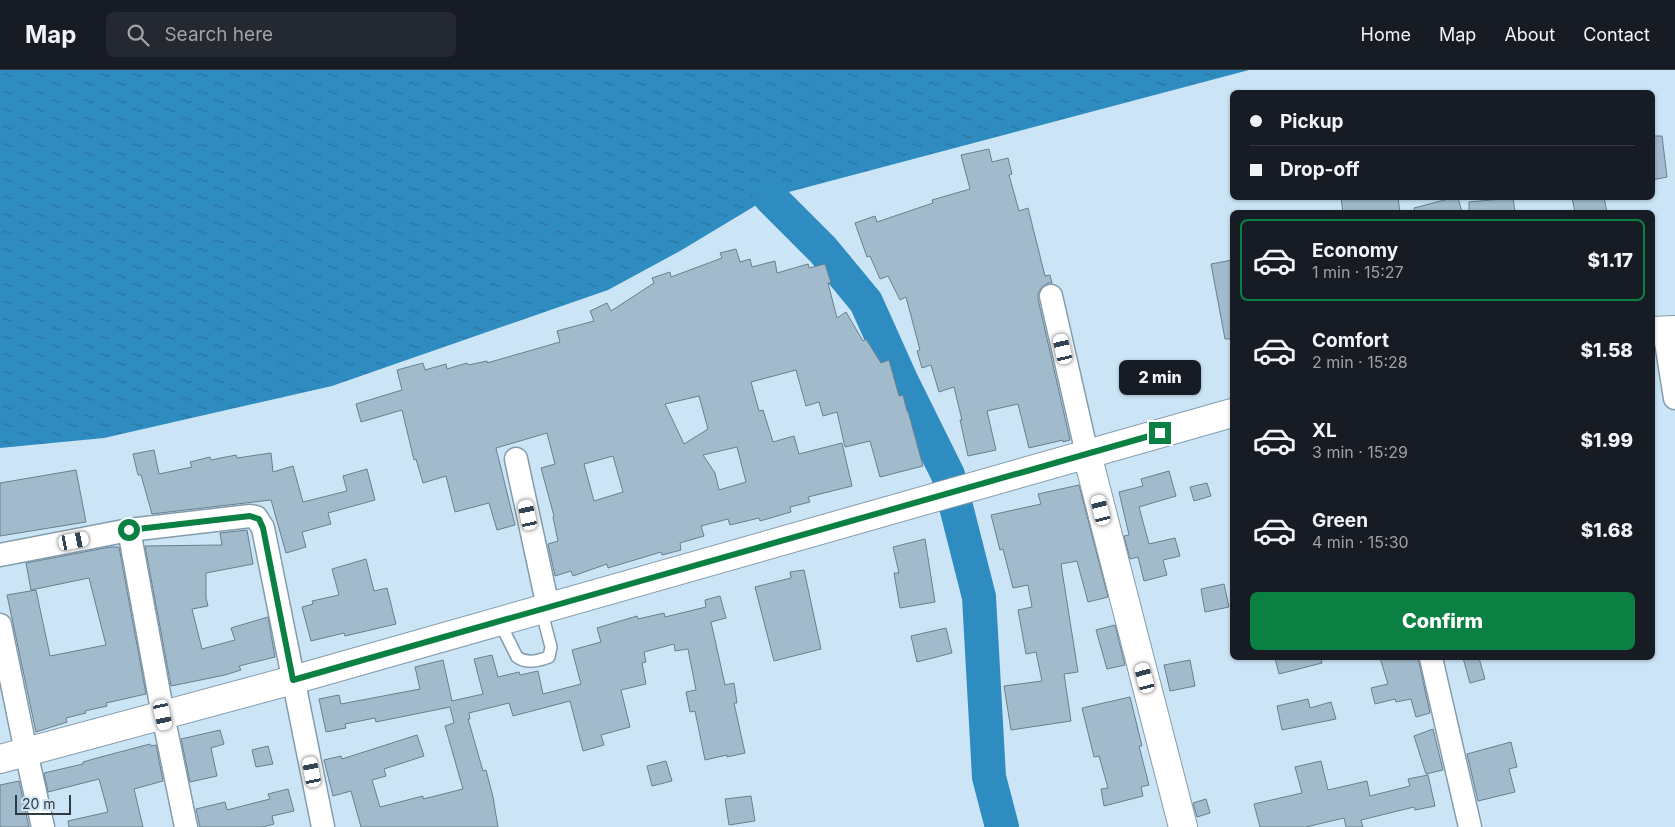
<!DOCTYPE html>
<html lang="en">
<head>
<meta charset="utf-8">
<style>
	body { margin:0; font-family:Inter,sans-serif; background:#242831; color:#f1f3f6; height:100vh; display:flex; flex-direction:column; font-size:19px; white-space:nowrap }
	* { box-sizing:border-box; margin:0 }
	p { font-size:16px; color:#9ea1a6 }
	.icon { flex:none; width:28px; height:28px; fill:none; stroke:currentColor; stroke-width:2; stroke-linecap:round; stroke-linejoin:round }
	.map { position:relative; flex:1; overflow:hidden }
	.drawer { position:absolute; left:1230px; top:140px; width:425px; height:450px; display:flex; flex-direction:column; background:#171b24; border-radius:8px; box-shadow:0 1px 4px #0004 }
	.drawer>* { flex:none }
	.guide { position:absolute; left:1230px; top:20px; width:425px; height:110px; border-radius:8px; box-shadow:0 1px 4px #0004; display:grid; align-content:center; height:110px; padding:0 20px; background:#171b24 }
	.scale { position:absolute; left:15px; bottom:12px; width:56px; box-sizing:border-box; padding-left:5px; border:2px solid #313b42; border-top:0; font-size:14px; line-height:18px; white-space:nowrap; color:#313b42; -webkit-text-stroke:4px #cbe5f7; paint-order:stroke }
	.end { position:absolute; width:22px; height:22px; margin:-11px; border:6px solid #0b8043; background:#fff; box-shadow:0 0 0 2px #fff }
	.from { border-radius:50% }
	.bubble { position:absolute; height:35px; border-radius:8px; background:#171b24; box-shadow:0 1px 4px #0004; font-size:16px; font-weight:800; line-height:35px; text-align:center }
	.car { position:absolute; width:15px; height:30px; margin:-15px -8px; border-radius:6px; box-shadow:0 0 4px 1px #0007; background:linear-gradient(#fff 24%,#345 0 40%,#fff 0 76%,#345 0 86%,#fff 0) }
	.guide b { display:flex; align-items:center; gap:18px; height:48px; font-size:19px }
	.guide b+b { border-top:1px solid #363941 }
	.guide i { width:12px; height:12px; background:#f1f3f6 }
	ul { padding:9px 0 0; list-style:none }
	li { display:flex; align-items:center; gap:15px; height:82px; margin:0 10px 8px; padding:0 10px; border:2px solid transparent; border-radius:8px }
	li div { flex:1 }
	li b { display:block; font-size:19px }
	li em { font-style:normal; font-weight:800 }
	li.active { border-color:#0b8043 }
	li>.icon { width:45px; height:45px; stroke-width:1.5 }
	.primary-button { display:flex; gap:10px; margin-top:auto; padding:10px 20px }
	.primary-button a { flex:1; height:58px; border-radius:8px; background:#0b8043; color:#fff; font-size:20px; font-weight:800; line-height:58px; text-align:center }
	header { display:flex; align-items:center; gap:30px; box-sizing:border-box; height:70px; padding:0 25px; background:#171b24; border-bottom:1px solid #363941 }
	header strong { font-size:24px }
	nav { display:flex; gap:28px; margin-inline-start:auto; font-size:18px }
	.search { width:350px; height:45px; background:#242831; display:flex; align-items:center; gap:12px; box-sizing:border-box; padding:0 18px; border-radius:8px; color:#9ea1a6; font-size:19px }
	.map>svg:first-child { display:block }
	.water { fill:url(#water-ripples) }
	.lines { fill:none; stroke-linecap:round; stroke-linejoin:round }
	.river { stroke:#2f8cc1; stroke-width:34 }
	.building { fill:#a2bbcc; stroke:#687f8f; fill-rule:evenodd }
	.lane-casing { stroke:#849cac; stroke-width:14 }
	.street-casing { stroke:#849cac; stroke-width:25 }
	.secondary-casing { stroke:#849cac; stroke-width:30 }
	.primary-casing { stroke:#849cac; stroke-width:30 }
	.lane { stroke:#fff; stroke-width:11 }
	.street { stroke:#fff; stroke-width:22 }
	.secondary { stroke:#fff; stroke-width:28 }
	.primary { stroke:#fff; stroke-width:28 }
	.route { stroke:#0b8043; stroke-width:6 }
</style>
</head>
<body>
<header>
<strong>Map</strong>
<div class="search"><svg class="icon" aria-label="search" viewBox="0 0 24 24"><circle cx="10" cy="10" r="6"/><path d="M15 15l6 6"/></svg>Search here</div>
<nav><a>Home</a><a>Map</a><a>About</a><a>Contact</a></nav>
</header>
<div class="map">
<svg width="1675" height="757" viewBox="0 0 1675 757">
	<defs>
		<pattern id="water-ripples" width="26" height="14" patternUnits="userSpaceOnUse" patternTransform="scale(1.25)"><rect width="26" height="14" fill="#2f8cc1"/><path d="M2 4q2-2 4 0t4 0M15 11q2-2 4 0t4 0" fill="none" stroke="#29749e"/></pattern>
	</defs>
	<rect width="100%" height="100%" fill="#cbe5f7"/>
	<!-- water -->
	<path class="water" d="M0,0H1249L770,127L680,181L608,220L332,316L104,368L0,378Z"/>
	<g class="lines">
		<!-- river -->
		<path class="river" d="M770,127L823,180L866,232L901,310L948,405L979,527L989,707L1002,757"/>
	</g>
	<!-- building -->
	<path class="building" d="M1652,66H1662L1667,107L1652,110Z
		M989,79L992,92L1008,88L1012,104L1009,105L1019,141L1028,138L1045,206L1050,205L1052,213H1048L1042,217L1038,223V229L1070,370L1063,372V370L1029,378L1018,334L987,341L996,380L968,386L960,350H962L954,317L939,322L931,295L922,298L917,281L920,280L906,227L900,230L888,206L880,209L870,186L867,187L855,153L875,146L877,152L933,133L932,130L970,119L961,85Z
		M1341,128H1398L1400,142H1343Z
		M1452,128H1458L1462,142H1415L1414,138Z
		M1513,128L1515,142H1469V132Z
		M1572,128H1604L1607,142H1575Z
		M736,179L740,192L750,189L752,197L775,191L777,203L808,194L809,198L825,194L831,213H828L837,248L846,242L863,271L866,269L881,293L889,290L899,326L903,325L907,341H908L923,396L880,407L870,371L845,377L837,342L823,346L819,332L806,336L796,300L751,312L759,341L763,340L773,372L794,366L799,384L842,373L852,416L808,427L810,432L790,437L791,442L760,451L759,448L730,455L728,449L701,456L704,466L680,473L681,480L662,485L661,482L608,498L607,494L573,506L571,501L555,506L548,474L558,471L553,447L554,446L541,398L555,394L547,363L496,378L515,455L497,460L489,433L455,442L446,406L423,413L416,389L414,390L402,340L361,352L356,334L402,320L397,300L423,293L425,300L446,294L447,299L467,293L468,295L487,291V293L560,272L557,261L594,251L590,241L607,233L611,241L654,213L652,208L670,202L671,207L722,188L720,183ZM699,326L708,359L684,374L665,334ZM737,377L746,412L719,420L715,403L703,385ZM613,386L623,422L594,431L584,394Z
		M1232,190V269H1225L1211,194Z
		M154,380L159,404L192,397L190,392L210,387L211,390L236,385L237,388L271,383L273,402L293,396L303,432L347,421L343,406L367,399L375,430L328,443L331,454L302,462L306,477L286,483L271,430L152,444L141,405H138L133,384Z
		M76,400L86,452L0,466V413Z
		M1169,401L1176,426L1139,437L1149,474L1175,468L1180,486L1163,490L1167,505L1144,511L1138,487L1130,489L1124,466L1129,465L1119,422L1143,416L1141,409Z
		M1207,413L1211,426L1194,431L1190,417Z
		M1079,415L1108,527L1088,532L1077,491L1061,494L1078,602L1064,604L1071,651L1011,660L1004,616L1042,611L1036,582L1026,584L1018,540L1032,537L1028,515L1013,518L1003,479L1000,480L991,445L1041,434L1038,424Z
		M247,460L253,494L206,503V528L208,536L192,539L202,579L235,570L231,558L268,547L275,587L239,596L241,600L225,605L171,616L145,476L222,475L220,463Z
		M925,469L935,532L900,538L894,503H899L893,477Z
		M110,477H119L146,624L106,633L107,636L85,641L86,643L66,648L67,652L36,662L7,525L36,520L50,586L106,575L89,508L31,520L26,493Z
		M366,489L374,521L387,518L396,554L345,566L344,563L311,571L302,537L313,534L312,531L339,525L332,499Z
		M804,500L821,579L774,591L755,517L791,508L790,502Z
		M1224,514L1229,537L1205,542L1201,519Z
		M720,526L726,548L711,552L725,615L734,613L737,633H734L745,683L727,687V685L705,690L695,641L690,642L686,622L696,620L688,579L675,581L674,574L644,582L646,592L642,593L646,614L621,620L630,657L601,665L604,675L583,681L570,631L513,646L509,633L469,643L470,649H468L483,701L486,700L493,727L498,757H361L351,721L333,726L324,690L341,686L342,689L417,665L424,686L384,699L386,706L372,710L380,737L423,726V729L463,719L445,656L454,653L450,637L376,652L375,648L345,654L346,658L326,662L319,629L339,625L341,634L420,619L415,597L443,590L452,631L483,624L474,589L492,585L498,607L519,602L520,605L538,601L543,624L581,614L572,580L601,572L597,558L637,546L638,549L664,543L665,547L706,537L705,530Z
		M1115,555L1125,595L1107,599L1096,560Z
		M946,558L952,583L917,592L911,566Z
		M1275,588H1321L1322,593L1279,604Z
		M1380,588H1418L1430,643L1416,647L1411,629L1396,632L1395,629L1375,634L1371,618L1388,614Z
		M1463,588H1479L1485,609L1470,613Z
		M1190,590L1195,616L1170,621L1164,595Z
		M1130,627L1142,676H1139L1149,715L1141,717L1143,726L1104,736L1101,719L1108,718L1099,686L1094,687L1082,638Z
		M1308,629L1310,638L1331,632L1336,649L1282,660L1277,636Z
		M1433,659L1443,700L1426,704L1414,666Z
		M220,660L224,674L211,678L217,706L190,712L181,669Z
		M1511,672L1517,697L1509,699L1515,722L1478,731L1467,684Z
		M150,674L151,676L156,675L163,711L134,719L143,757H69L68,751L108,742L99,709L48,722L44,703L83,694V692L97,688Z
		M268,676L273,694L256,697L252,680Z
		M666,691L672,711L652,716L647,696Z
		M1321,691L1328,720L1367,711L1370,726L1410,716L1408,709L1428,705L1435,736L1415,740L1414,737L1361,750L1363,757H1346L1344,748L1306,757H1260L1254,734L1302,723L1295,697Z
		M19,711L29,757H0V715Z
		M288,719L294,741L272,746L274,754L263,757H200L196,739L225,732L227,740L270,729L268,724Z
		M751,726L755,751L729,755L725,729Z
		M1206,729L1210,743L1197,747L1193,733Z"/>
	<g class="lines">
		<defs>
			<path id="lane" d="M499,551L517,587C527,594 538,591 549,587L551,577L541,539"/>
			<path id="street" d="M1051,226L1087,384
				M1664,260L1675,328
				M516,389L548,537
				M129,460L163,645L186,757
				M0,485L129,460L250,446L256,447L263,458L323,757
				M0,555L26,682L43,757
				M1431,588L1470,757"/>
			<path id="secondary" d="M1087,384L1183,757"/>
			<path id="primary" d="M1652,261L1675,260
				M0,689L293,610L1232,343"/>
		</defs>
		<!-- lane casing -->
		<use href="#lane" class="lane-casing"/>
		<!-- street casing -->
		<use href="#street" class="street-casing"/>
		<!-- secondary casing -->
		<use href="#secondary" class="secondary-casing"/>
		<!-- primary casing -->
		<use href="#primary" class="primary-casing"/>
		<!-- lane -->
		<use href="#lane" class="lane"/>
		<!-- street -->
		<use href="#street" class="street"/>
		<!-- secondary -->
		<use href="#secondary" class="secondary"/>
		<!-- primary -->
		<use href="#primary" class="primary"/>
	</g>
	<g class="lines">
		<!-- route -->
		<path class="route" d="M129,460L250,446L259,449L263,458L293,610L1160,363"/>
	</g>
</svg>
<div class="scale">20 m</div>
<i class="end from" style="left:129px;top:460px"></i>
<i class="end" style="left:1160px;top:363px"></i>
<div class="bubble" style="left:1119px;top:290px;width:82px">2 min</div>
<i class="car" style="left:1063px;top:279px;rotate:347deg"></i>
<i class="car" style="left:1101px;top:440px;rotate:346deg"></i>
<i class="car" style="left:528px;top:445px;rotate:348deg"></i>
<i class="car" style="left:74px;top:471px;rotate:79deg"></i>
<i class="car" style="left:1145px;top:608px;rotate:345deg"></i>
<i class="car" style="left:163px;top:645px;rotate:168deg"></i>
<i class="car" style="left:312px;top:702px;rotate:349deg"></i>
<div class="guide">
<b><i class="from"></i>Pickup</b>
<b><i></i>Drop-off</b>
</div>
<section class="drawer">
<ul>
<li class="active"><svg class="icon" aria-label="car" viewBox="0 0 24 24"><path d="M5 17H2v-5l4-1 3-4h7l3 4 3 1v5h-3M9 17h6M6 11h13"/><circle cx="7" cy="17" r="2"/><circle cx="17" cy="17" r="2"/></svg><div><b>Economy</b><p>1 min · 15:27</p></div><em>$1.17</em></li>
<li><svg class="icon" aria-label="car" viewBox="0 0 24 24"><path d="M5 17H2v-5l4-1 3-4h7l3 4 3 1v5h-3M9 17h6M6 11h13"/><circle cx="7" cy="17" r="2"/><circle cx="17" cy="17" r="2"/></svg><div><b>Comfort</b><p>2 min · 15:28</p></div><em>$1.58</em></li>
<li><svg class="icon" aria-label="car" viewBox="0 0 24 24"><path d="M5 17H2v-5l4-1 3-4h7l3 4 3 1v5h-3M9 17h6M6 11h13"/><circle cx="7" cy="17" r="2"/><circle cx="17" cy="17" r="2"/></svg><div><b>XL</b><p>3 min · 15:29</p></div><em>$1.99</em></li>
<li><svg class="icon" aria-label="car" viewBox="0 0 24 24"><path d="M5 17H2v-5l4-1 3-4h7l3 4 3 1v5h-3M9 17h6M6 11h13"/><circle cx="7" cy="17" r="2"/><circle cx="17" cy="17" r="2"/></svg><div><b>Green</b><p>4 min · 15:30</p></div><em>$1.68</em></li>
</ul>
<div class="primary-button"><a>Confirm</a></div>
</section>
</div>
</body>
</html>
